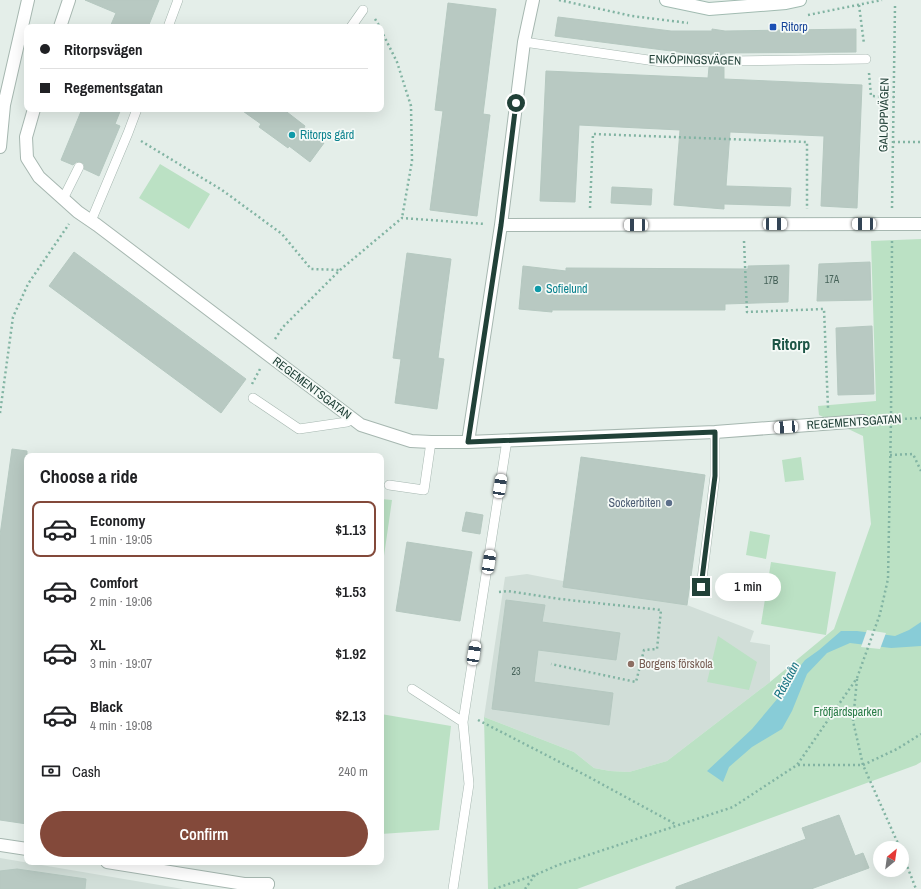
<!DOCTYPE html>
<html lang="en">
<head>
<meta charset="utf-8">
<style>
	body { margin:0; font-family:"Archivo Narrow",sans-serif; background:#f6f6f6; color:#202124; height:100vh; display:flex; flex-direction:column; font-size:15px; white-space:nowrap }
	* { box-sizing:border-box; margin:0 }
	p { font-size:13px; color:#757577 }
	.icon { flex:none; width:22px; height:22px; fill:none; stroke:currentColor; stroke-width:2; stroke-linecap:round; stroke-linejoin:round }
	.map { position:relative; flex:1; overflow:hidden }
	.panel { position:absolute; left:24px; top:453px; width:360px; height:412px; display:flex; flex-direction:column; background:#fff; border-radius:8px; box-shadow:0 4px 16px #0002 }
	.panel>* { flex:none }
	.guide { position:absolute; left:24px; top:24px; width:360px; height:88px; border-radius:8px; box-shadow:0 4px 16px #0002; display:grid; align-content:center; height:88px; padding:0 16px; background:#fff }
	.needle { width:26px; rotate:29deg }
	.buttons { position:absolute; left:873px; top:841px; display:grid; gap:8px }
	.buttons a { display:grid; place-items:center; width:36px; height:36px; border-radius:50%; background:#fff; box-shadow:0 4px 16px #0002; font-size:20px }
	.end { position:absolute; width:18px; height:18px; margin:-9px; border:5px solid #214138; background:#fff; box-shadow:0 0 0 2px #fff }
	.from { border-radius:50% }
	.bubble { position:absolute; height:28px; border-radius:14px; background:#fff; box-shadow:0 4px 16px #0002; font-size:13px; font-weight:600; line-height:28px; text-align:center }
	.car { position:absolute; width:12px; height:24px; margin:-12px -6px; border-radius:5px; box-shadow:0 0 3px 1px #0007; background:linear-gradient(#fff 24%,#345 0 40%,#fff 0 76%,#345 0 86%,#fff 0) }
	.guide b { display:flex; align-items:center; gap:14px; height:38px; font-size:15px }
	.guide b+b { border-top:1px solid #e0e0e0 }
	.guide i { width:10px; height:10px; background:#202124 }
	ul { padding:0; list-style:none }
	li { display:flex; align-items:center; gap:12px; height:56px; margin:0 8px 6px; padding:0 8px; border:2px solid transparent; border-radius:8px }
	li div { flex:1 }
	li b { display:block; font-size:15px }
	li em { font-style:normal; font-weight:600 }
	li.on { border-color:#83493a }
	li>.icon { width:36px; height:36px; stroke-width:1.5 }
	h2 { padding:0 16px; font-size:18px; line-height:48px }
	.pay { display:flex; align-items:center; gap:10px; height:44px; padding:0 16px; font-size:15px }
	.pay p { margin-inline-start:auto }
	.cta { display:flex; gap:8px; margin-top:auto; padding:8px 16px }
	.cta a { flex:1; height:46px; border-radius:24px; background:#83493a; color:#fff; font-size:16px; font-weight:600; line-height:46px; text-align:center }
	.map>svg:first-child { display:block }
	.built { fill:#d1ded8 }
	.green { fill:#bbe1c4 }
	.water { fill:#88ccd7 }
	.pier { fill:#e4eee9 }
	.building { fill:#b8c9c2; stroke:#b5c8c0 }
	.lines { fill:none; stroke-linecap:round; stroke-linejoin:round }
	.service-casing { stroke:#a6b7b0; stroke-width:10 }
	.pedestrian-casing { stroke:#a6b7b0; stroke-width:14 }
	.minor-casing { stroke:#a6b7b0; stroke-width:14 }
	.tertiary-casing { stroke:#a6b7b0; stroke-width:14 }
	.secondary-casing { stroke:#a1bbb1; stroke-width:14 }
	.path { stroke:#82b4a3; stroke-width:2.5; stroke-dasharray:2 3; stroke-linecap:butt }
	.service { stroke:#fff; stroke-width:9 }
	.pedestrian { stroke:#fff; stroke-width:12 }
	.minor { stroke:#fff; stroke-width:12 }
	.tertiary { stroke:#fff; stroke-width:12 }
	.secondary { stroke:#fff; stroke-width:12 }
	.route { stroke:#214138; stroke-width:5 }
	.transit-dot { fill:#1a4fb4; stroke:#f5faf7; stroke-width:1.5 }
	.culture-dot { fill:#0f9aa8; stroke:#f5faf7; stroke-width:1.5 }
	.service-dot { fill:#5c6f8a; stroke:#f5faf7; stroke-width:1.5 }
	.education-dot { fill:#8d6e63; stroke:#f5faf7; stroke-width:1.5 }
	.labels { text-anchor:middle; stroke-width:3.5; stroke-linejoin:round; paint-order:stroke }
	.number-label { font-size:10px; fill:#47635a }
	.transit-label { font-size:12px; fill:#164399; stroke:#f5faf7; text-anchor:start }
	.street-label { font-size:12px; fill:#214138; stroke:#f5faf7 }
	.culture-label { font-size:12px; fill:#0d838f; stroke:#f5faf7; text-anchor:start }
	.service-label { font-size:12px; fill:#4e5e75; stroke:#f5faf7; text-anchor:end }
	.education-label { font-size:12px; fill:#785e54; stroke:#f5faf7; text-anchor:start }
	.park-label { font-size:12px; fill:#287b46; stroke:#f5faf7 }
	.water-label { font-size:13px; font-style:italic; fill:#177382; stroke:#f5faf7 }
	.district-label { font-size:16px; font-weight:bold; fill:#1c5546; stroke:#f5faf7 }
</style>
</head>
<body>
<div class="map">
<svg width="921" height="889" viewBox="0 0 921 889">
	<rect width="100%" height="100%" fill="#e4eee9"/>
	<!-- built -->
	<path class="built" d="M527,574L687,605L754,631L750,642L770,645V682L667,761L629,772L610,771L594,768L574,752L484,717L505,577Z
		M0,858L183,889H0Z"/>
	<!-- green -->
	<path class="green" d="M160,164L210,194L189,229L139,198Z
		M921,239V762L916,765L577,889H488L484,717L574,752L594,768L610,771L629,772L667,761L770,682L834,629L871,524L863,436L819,415L818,406L876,401L871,241Z
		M801,457L804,480L785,482L782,460Z
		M381,499L392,500L381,577Z
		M750,531L770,535L766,559L746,555Z
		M771,562L836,572L826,635L761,624Z
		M718,636L757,662L749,690L707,682Z
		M381,714L451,726L439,830L381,834Z"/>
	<!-- water -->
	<path class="water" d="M921,622V646L891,648L850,643L827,653L807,674L792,711L782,729L752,747L729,767L723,782L707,771L752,729L778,698L790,679L805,660L819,650L841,631H857L895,636L909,630Z"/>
	<!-- pier -->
	<path class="pier" d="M867,630L886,633L880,649L861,647Z"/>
	<!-- building -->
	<path class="building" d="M85,0H159L148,27H110L116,13Z
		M448,3L496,9L483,114L490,115L477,216L430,210L443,111L435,110Z
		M558,17L671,31H712V29L725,31L856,29V52L725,53L724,55H702L555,36Z
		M709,67H724V79L862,85L857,208L821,206L824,136L730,132L726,186L791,188L790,206L724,204V209L674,205L680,130L579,125L575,202L540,201L546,71L708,78Z
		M82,109H121L115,124L120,126L99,176L84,169V164L81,162H76L73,165L61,160Z
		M240,109H283L305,126L304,128L324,143L310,162L289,146L288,148L259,127L261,124Z
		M612,187L652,189L651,205L611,203Z
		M74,252L246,379L221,413L49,286Z
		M407,253L451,259L438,358L444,359L437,409L395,403L401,359L393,358Z
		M870,262L871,300L817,301L819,264Z
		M789,265L788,302L725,304V310H552V312L519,309L523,266L566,271V268L748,269V266Z
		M872,326L874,394L838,395L836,328Z
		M12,449L27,451V824L0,820V535Z
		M581,457L705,475L687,605L563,587Z
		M466,512L483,515L480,534L462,531Z
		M407,542L472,552L460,621L396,611Z
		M506,600L545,605L542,622L620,633L616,660L538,650L534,682L613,693L609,725L492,709Z
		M839,815L855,856L863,853L869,868L811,889H676V887L806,839L802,828Z
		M17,869L86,879L85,889H0V871Z"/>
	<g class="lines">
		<defs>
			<path id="service" d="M168,27L178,0
				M351,27L363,10
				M524,42L662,62L866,59
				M63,199L79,167
				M91,221L128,133L137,109
				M253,398L299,429L347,422L353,419
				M389,485L424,490L431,442
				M701,587L715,476V432
				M412,689L463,722L469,784L453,889
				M463,722L507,440"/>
			<path id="pedestrian" d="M0,845L27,849
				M107,862L244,884H268"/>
			<path id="minor" d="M60,27L69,0
				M34,109L26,137L27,158L39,177L78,212L97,225L361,425L411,441L431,442H468L715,432L863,421
				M501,225L892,224H921
				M468,442L501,225L524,42L533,0
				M266,889L268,884"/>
			<path id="tertiary" d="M0,147L4,105L28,0"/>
			<path id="secondary" d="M666,0L709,9L786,3L800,0"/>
		</defs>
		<!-- service casing -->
		<use href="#service" class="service-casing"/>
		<!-- pedestrian casing -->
		<use href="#pedestrian" class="pedestrian-casing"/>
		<!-- minor casing -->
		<use href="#minor" class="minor-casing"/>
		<!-- tertiary casing -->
		<use href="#tertiary" class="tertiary-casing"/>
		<!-- secondary casing -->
		<use href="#secondary" class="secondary-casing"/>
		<!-- path -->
		<path class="path" d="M559,0L632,16L688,23
			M859,5L864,44
			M808,15L882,0
			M375,19L380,27
			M381,30L397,62L411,106L412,161L402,218
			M869,73L871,96L894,97
			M141,141L222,190L282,234L311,269L339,270
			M893,142H921
			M590,208L593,134L807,142V209
			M892,208L895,6
			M744,241L747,312L824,309L828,408
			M275,339L283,327L340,270L402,218L485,224
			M252,384L260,369
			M0,413L13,317L28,284L69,224
			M880,420L921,418
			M890,455L913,454L921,471
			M499,592L508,591L560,599L661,610L657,649L644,650L636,682L551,664
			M857,679L853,721L863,765L900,848
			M478,720L587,776L677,825
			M798,765H863L897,749L921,734
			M902,853L916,889
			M494,889L535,875L558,865L733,807L797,765L857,678L880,614L888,579L891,419L892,241
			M525,889L535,875"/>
		<!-- service -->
		<use href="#service" class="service"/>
		<!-- pedestrian -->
		<use href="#pedestrian" class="pedestrian"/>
		<!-- minor -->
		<use href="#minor" class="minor"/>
		<!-- tertiary -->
		<use href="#tertiary" class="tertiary"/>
		<!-- secondary -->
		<use href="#secondary" class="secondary"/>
	</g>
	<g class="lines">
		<!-- route -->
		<path class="route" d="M516,103L501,225L468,442L715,432V476L701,587"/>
	</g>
	<!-- markers -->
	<rect class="transit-dot" x="769" y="23" width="8" height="8" rx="2"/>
	<g class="culture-dot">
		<circle cx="292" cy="135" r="4"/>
		<circle cx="538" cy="289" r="4"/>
	</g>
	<circle class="service-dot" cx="669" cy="503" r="4"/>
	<circle class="education-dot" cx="631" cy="664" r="4"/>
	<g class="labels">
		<!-- number labels -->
		<g class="number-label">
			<text x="832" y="283">17A</text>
			<text x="771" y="284">17B</text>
			<text x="516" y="675">23</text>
		</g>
		<!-- transit labels -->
		<g class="transit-label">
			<text x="781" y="31">Ritorp</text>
		</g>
		<!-- street labels -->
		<g class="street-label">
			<text transform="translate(695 60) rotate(1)" y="4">ENKÖPINGSVÄGEN</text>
			<text transform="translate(884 115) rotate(-89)" y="4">GALOPPVÄGEN</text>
			<text transform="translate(312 388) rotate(37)" y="4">REGEMENTSGATAN</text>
			<text transform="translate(854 422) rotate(-4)" y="4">REGEMENTSGATAN</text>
		</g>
		<!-- culture labels -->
		<g class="culture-label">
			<text x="300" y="139">Ritorps gård</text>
			<text x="546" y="293">Sofielund</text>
		</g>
		<!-- service labels -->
		<g class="service-label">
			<text x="661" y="507">Sockerbiten</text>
		</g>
		<!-- education labels -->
		<g class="education-label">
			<text x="639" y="668">Borgens förskola</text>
		</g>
		<!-- park labels -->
		<g class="park-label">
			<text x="848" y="716">Fröfjärdsparken</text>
		</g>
		<!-- water labels -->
		<g class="water-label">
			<text transform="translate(786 680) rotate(-62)" y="5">Råstaån</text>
		</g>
		<!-- district labels -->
		<g class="district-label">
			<text x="791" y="350">Ritorp</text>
		</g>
	</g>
</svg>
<div class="buttons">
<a><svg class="needle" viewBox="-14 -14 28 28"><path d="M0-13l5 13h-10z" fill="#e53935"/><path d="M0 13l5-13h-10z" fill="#757577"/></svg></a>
</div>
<i class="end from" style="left:516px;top:103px"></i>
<i class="end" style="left:701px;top:587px"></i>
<div class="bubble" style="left:715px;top:573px;width:66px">1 min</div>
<i class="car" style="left:775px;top:224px;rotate:90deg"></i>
<i class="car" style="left:864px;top:224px;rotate:270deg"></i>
<i class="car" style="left:636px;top:225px;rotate:270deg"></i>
<i class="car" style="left:786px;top:427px;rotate:266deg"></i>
<i class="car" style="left:500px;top:486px;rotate:9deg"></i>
<i class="car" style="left:489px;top:562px;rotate:9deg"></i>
<i class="car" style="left:474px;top:653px;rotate:9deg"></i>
<div class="guide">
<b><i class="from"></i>Ritorpsvägen</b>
<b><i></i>Regementsgatan</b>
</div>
<section class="panel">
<h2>Choose a ride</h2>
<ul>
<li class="on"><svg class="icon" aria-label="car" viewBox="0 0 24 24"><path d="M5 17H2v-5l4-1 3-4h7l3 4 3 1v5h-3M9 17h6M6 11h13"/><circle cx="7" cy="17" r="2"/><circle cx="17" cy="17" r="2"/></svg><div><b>Economy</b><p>1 min · 19:05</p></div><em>$1.13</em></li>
<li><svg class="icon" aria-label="car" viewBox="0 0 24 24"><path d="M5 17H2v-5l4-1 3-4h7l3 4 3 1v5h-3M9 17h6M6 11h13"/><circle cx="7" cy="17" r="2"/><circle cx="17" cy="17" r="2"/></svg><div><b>Comfort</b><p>2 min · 19:06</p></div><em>$1.53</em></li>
<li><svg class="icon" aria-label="car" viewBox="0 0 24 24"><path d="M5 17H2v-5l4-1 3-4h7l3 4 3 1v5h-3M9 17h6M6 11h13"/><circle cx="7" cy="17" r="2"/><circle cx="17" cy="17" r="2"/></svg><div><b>XL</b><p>3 min · 19:07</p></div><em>$1.92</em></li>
<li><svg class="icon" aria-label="car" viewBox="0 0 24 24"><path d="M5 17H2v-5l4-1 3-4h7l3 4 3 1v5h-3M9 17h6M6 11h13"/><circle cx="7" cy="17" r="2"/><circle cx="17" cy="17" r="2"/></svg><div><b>Black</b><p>4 min · 19:08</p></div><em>$2.13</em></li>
</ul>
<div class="pay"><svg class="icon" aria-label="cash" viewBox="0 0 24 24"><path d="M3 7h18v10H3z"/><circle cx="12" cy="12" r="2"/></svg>Cash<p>240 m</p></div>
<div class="cta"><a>Confirm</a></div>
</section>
</div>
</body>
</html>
